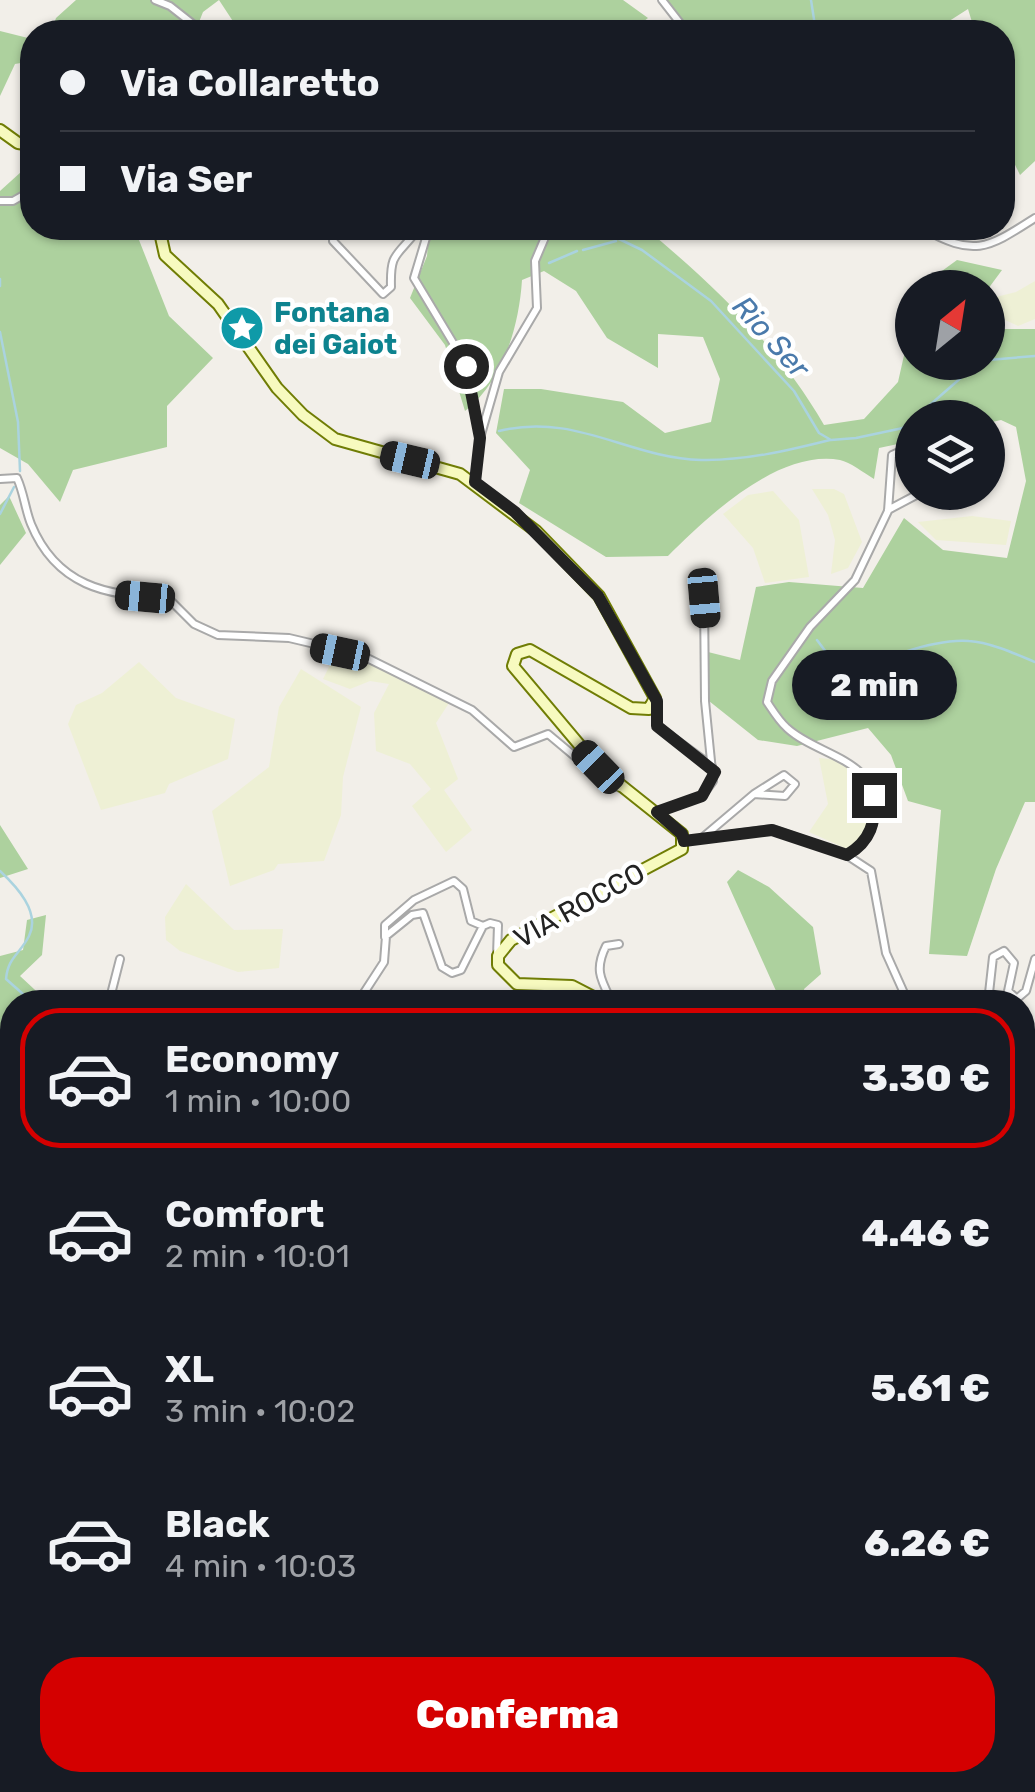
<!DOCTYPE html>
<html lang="it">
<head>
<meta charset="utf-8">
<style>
	body { margin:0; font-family:Rubik,sans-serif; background:#20242c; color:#f1f3f6; height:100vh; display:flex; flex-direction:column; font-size:38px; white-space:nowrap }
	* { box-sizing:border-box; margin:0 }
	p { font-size:32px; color:#9ea1a6 }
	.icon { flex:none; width:55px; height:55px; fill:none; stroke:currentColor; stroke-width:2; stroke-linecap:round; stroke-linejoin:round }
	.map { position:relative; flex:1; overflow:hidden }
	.panel { position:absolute; left:0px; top:990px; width:1035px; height:802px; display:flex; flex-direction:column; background:#171b24; border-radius:40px 40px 0 0; box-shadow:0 2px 8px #0004 }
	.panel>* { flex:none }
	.guide { position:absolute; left:20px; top:20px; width:995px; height:220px; border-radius:40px; box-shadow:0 2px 8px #0004; display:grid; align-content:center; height:220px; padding:0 40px; background:#171b24 }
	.needle { width:65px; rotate:30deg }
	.controls { position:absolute; left:895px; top:270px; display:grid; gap:20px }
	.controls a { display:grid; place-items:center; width:110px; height:110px; border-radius:50%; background:#171b24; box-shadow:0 2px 8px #0004; font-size:50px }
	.end { position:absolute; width:45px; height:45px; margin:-22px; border:12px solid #222; background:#fff; box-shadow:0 0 0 5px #fff }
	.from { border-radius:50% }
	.bubble { position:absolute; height:70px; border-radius:35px; background:#171b24; box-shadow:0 2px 8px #0004; font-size:32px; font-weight:800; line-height:70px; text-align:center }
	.car { position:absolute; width:30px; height:60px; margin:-30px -15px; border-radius:12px; box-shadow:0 0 8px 2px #0007; background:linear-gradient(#222 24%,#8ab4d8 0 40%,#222 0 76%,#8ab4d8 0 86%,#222 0) }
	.guide b { display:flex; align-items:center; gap:35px; height:95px; font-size:38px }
	.guide b+b { border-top:2px solid #363941 }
	.guide i { width:25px; height:25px; background:#f1f3f6 }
	ul { padding:18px 0 0; list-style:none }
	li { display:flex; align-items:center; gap:30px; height:140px; margin:0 20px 15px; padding:0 20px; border:5px solid transparent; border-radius:40px }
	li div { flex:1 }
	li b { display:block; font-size:38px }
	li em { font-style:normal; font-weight:800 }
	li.selected { border-color:#d40000 }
	li>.icon { width:90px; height:90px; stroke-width:1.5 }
	.action { display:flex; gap:20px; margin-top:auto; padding:20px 40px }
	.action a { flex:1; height:115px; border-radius:40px; background:#d40000; color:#fff; font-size:40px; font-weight:800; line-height:115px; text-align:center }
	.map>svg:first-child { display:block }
	.farmland { fill:#eef0d5 }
	.forest { fill:#add19e }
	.park { fill:#c8facc }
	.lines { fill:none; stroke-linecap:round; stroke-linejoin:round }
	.stream { stroke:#aad3df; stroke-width:2.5 }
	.street-casing { stroke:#a9a9a9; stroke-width:10 }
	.secondary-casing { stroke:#707d05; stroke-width:14 }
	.street { stroke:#fff; stroke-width:6 }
	.secondary { stroke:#f7fabf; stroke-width:10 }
	.route { stroke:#222; stroke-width:12 }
	.labels { text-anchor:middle; stroke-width:9; stroke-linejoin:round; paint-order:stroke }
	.culture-label { font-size:28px; font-weight:bold; fill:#0d838f; stroke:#fff; text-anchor:start }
	.street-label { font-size:28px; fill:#222; stroke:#fff }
	.water-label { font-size:30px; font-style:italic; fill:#4a7aab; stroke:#fff }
</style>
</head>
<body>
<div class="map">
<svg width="1035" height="1792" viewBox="0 0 1035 1792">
	<rect width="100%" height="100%" fill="#f2efe9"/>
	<!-- farmland -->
	<path class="farmland" d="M1035,281V319L1018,326L988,312V299L1016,292Z
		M812,489H834L844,494L862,542L848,568L831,574L835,540L828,515Z
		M773,491L799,520L809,577L765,583L753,548L723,514L748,495Z
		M972,516L1011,521L1006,545L936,540L918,522Z
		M335,655L361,657L449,703L436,723L458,779L444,790L472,830L446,852L412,806L431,789L410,764L376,751L374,713L389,684L370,681L350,689L323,679Z
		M139,662L176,698L235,719L228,759L169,784L165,793L101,810L68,724L76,705L102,693Z
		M301,669L361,707L343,777L341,815L324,861L278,864L274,870L230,886L212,811L269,767L279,707Z
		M819,758L841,760L863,782L875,807L862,836L847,849L809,832L828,804Z
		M186,884L234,930L283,929L279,968L238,972L180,951L166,940L165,917Z"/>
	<!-- forest -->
	<path class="forest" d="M76,0H623L648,18L630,32H240L219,0L203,12L195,32H51L56,18Z
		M663,0H1035V161L1020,175L1002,138V32H975L968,9L932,32H685Z
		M0,31L32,39V61L15,64L0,96Z
		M32,162V228H142L139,240L169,316L213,358L167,406V447L73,470L60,502L28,464L0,448V191Z
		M429,228H645C714,285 780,348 824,425L864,419L898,382L912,320V362H988V319L998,329H1035V802H1025L996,869L967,956L929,954L941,810L908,801L891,755L868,728L797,746L758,740L709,701L708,652L740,660L756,587L789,582L863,588L904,518L943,550L1007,558L1026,481L1016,427L1001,420L988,423V418H912V441L879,448L874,479C864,473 850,462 840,460C778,449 707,517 668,556L606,557L519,503L530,470L496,433L504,389H541L623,402L665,433L711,422L720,379L703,337L658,334V368L607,338L576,291L544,271L522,280C519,327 503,381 465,411L445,345L410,298L427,256Z
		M957,260L1002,270L988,289L920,287Z
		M9,496L26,533L0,565V505Z
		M0,825L28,869L0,878Z
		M738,870L769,887L813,927L821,974L804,989L807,1002H781L727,882Z
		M46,915L42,955L20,976L48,1002H12V1129L0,1135V956L23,950L27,920Z
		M0,1294L12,1301V1405L0,1406Z
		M12,1627V1685H0V1629Z"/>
	<!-- park -->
	<path class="park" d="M1035,1545V1641L1023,1650V1555Z"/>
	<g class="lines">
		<!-- stream -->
		<path class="stream" d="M811,0L816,32
			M596,228L642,250L711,301L794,391L819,433L831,440L856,438L903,428L912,419
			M583,250L616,241
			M549,263L577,251
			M0,279V286
			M0,332L18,422L20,471
			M988,360L1035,356
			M915,418L979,362
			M499,431C575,412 629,458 701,460C744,461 790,450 830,440
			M0,514L14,487
			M817,640L829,656L872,664
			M800,694C846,676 921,637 969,641C989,642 1016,654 1035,662
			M0,871C16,886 41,912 29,936C20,954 8,957 6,979L32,1002
			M0,1289L12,1286
			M0,1671H12
			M617,1780L627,1792"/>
		<defs>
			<path id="street" d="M155,0L170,6L203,32
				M662,0L687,32
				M0,201H13L32,190
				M352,228L337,232L333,241L383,294L391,287C390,253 396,257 416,232L424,231L426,238L414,278L467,366L480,438
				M922,228C975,258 988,248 1035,218
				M0,479L17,478C24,493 25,509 31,524C56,585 106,597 167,597L194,624L218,635L289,638L361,655L472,710L514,747L548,734L609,785L621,788
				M475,482L480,438L499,372L537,308L535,261L549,228
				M888,510L922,492
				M655,699L657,726L712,766
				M657,812L702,796L713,781L705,701L704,598
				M702,838L754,794L785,796L795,784L784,775L754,794
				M684,841L772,829L847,855C863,846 871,836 874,818C884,759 818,757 787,728C779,721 773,711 767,702L772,681L810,627L855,580L888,511L892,455L912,446
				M848,856L871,871L886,953L908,1002
				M385,937V925L414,900L454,881L463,889L471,921L483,926
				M109,1002L120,959
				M358,1002L384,962L386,936L412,915L423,913L442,967L452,973L461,970L483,926L490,923L498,925L497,955
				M612,1002C601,980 594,970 606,946L619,944
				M988,1002L993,957L1004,951L1014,963L1008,991L1016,998
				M1013,1002L1026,991L1035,959
				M0,1131L12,1142
				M0,1217L12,1214
				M1022,1228L1035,1238
				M0,1380L12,1387
				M1022,1441L1035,1431
				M1022,1485L1035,1509
				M0,1496H12
				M1022,1515L1034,1506
				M0,1568L12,1566
				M508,1780L514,1792
				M638,1780L646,1792
				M793,1780L803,1792
				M853,1780L864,1792
				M928,1780L952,1792
				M0,1789L23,1792
				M247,1792L265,1780
				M874,1792L881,1780
				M904,1792L905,1780"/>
			<path id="secondary" d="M0,130L18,143L32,145
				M159,228L165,255L218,304L277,388L303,415L335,439L460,474L536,531L599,596L655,698L649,709L631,708L530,650L517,654L513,666L598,767L682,834V849L511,940L498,956V965L517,984L572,986L603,1002
				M1022,1665L1035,1655
				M1022,1767L1035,1766
				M981,1792L995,1780"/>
		</defs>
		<!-- street casing -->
		<use href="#street" class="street-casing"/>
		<!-- secondary casing -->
		<use href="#secondary" class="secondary-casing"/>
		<!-- street -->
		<use href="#street" class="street"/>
		<!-- secondary -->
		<use href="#secondary" class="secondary"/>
	</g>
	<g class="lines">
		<!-- route -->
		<path class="route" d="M466,366L480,438L475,482L515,512L598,596L657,701V726L715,772L702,796L657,812L682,834L684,841L772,830L847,855C871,841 876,822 874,795"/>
	</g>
	<!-- icons -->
	<defs>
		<symbol id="sight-disc" viewBox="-11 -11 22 22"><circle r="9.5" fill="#0f9aa8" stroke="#fff"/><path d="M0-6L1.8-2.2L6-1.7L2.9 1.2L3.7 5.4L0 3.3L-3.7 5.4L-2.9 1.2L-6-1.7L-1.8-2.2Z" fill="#fff"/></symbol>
	</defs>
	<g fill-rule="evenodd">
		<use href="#sight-disc" x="217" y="303" width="50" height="50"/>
	</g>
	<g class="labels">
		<!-- culture labels -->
		<g class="culture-label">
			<text x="274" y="322">Fontana<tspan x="274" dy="32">dei Gaiot</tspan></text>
		</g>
		<!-- street labels -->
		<g class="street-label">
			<text transform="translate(579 905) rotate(-29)" y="10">VIA ROCCO</text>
		</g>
		<!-- water labels -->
		<g class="water-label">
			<text transform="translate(771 337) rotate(48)" y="10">Rio Ser</text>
		</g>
	</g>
</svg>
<div class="controls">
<a><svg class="needle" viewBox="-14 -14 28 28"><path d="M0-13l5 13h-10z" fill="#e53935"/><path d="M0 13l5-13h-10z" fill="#9ea1a6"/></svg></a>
<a><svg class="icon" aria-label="layers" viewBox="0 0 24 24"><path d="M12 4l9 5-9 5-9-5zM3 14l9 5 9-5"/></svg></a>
</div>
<i class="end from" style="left:466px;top:366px"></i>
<i class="end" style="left:874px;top:795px"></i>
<div class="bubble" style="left:792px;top:650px;width:165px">2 min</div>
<i class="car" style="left:410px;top:460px;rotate:283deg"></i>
<i class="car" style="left:145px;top:597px;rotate:275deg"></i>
<i class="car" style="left:704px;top:598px;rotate:175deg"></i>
<i class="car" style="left:340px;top:652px;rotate:282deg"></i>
<i class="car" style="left:598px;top:767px;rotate:316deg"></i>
<div class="guide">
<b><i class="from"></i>Via Collaretto</b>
<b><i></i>Via Ser</b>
</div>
<section class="panel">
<ul>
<li class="selected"><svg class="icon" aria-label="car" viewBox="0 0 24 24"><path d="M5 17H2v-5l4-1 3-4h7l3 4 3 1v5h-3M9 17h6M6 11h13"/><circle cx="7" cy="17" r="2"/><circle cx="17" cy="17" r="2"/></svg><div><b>Economy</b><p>1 min · 10:00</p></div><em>3.30 €</em></li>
<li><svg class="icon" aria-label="car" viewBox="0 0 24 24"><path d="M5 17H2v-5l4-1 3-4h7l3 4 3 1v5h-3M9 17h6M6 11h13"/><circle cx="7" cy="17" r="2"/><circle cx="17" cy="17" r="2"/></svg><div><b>Comfort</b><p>2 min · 10:01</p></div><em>4.46 €</em></li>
<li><svg class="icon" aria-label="car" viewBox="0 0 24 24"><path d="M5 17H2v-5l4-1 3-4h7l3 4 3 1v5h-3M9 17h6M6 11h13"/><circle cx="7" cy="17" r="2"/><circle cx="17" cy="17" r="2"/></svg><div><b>XL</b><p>3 min · 10:02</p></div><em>5.61 €</em></li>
<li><svg class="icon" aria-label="car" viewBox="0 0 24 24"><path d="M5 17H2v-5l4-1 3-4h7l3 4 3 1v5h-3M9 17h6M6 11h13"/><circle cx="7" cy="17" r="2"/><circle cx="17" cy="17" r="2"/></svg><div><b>Black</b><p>4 min · 10:03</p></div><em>6.26 €</em></li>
</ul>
<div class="action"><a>Conferma</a></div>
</section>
</div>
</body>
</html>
